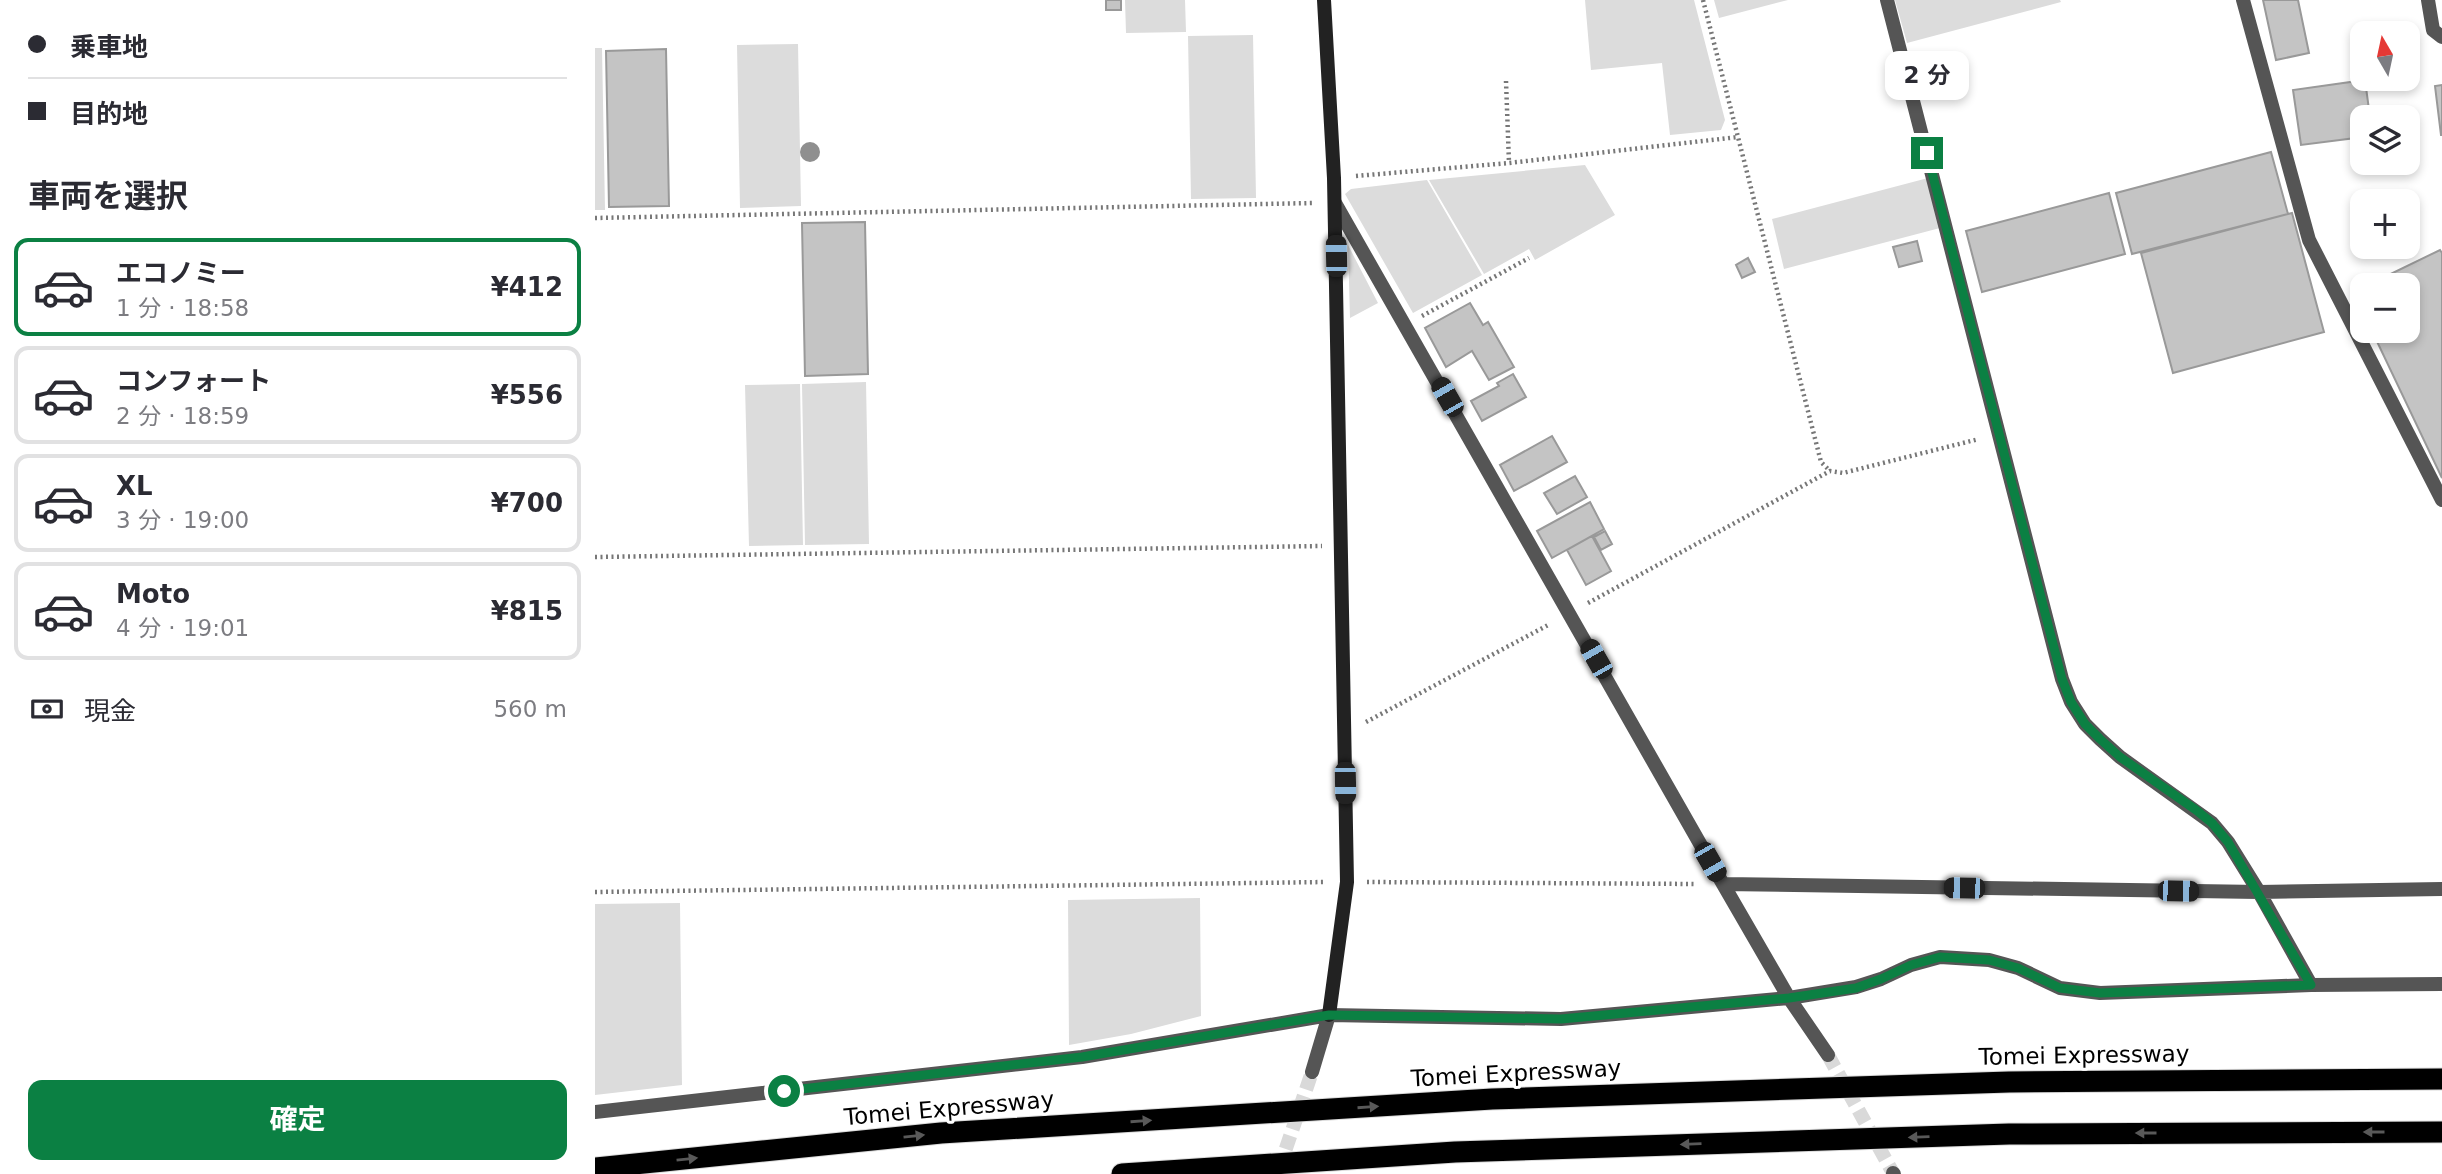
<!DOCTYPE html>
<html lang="ja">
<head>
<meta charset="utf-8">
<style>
	body { margin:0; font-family:"DejaVu Sans","Noto Sans JP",sans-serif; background:#f7f7f7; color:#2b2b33; height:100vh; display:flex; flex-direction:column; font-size:26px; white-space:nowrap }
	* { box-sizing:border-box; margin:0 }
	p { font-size:23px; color:#7c7c81 }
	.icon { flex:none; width:38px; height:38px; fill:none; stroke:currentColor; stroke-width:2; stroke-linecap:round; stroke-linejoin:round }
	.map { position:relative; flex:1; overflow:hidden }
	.panel { display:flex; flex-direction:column; background:#fff; width:595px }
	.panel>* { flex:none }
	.hud { display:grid; align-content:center; height:154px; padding:0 28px; background:#fff }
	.needle { width:46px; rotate:351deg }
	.buttons { position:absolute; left:1755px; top:21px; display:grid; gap:14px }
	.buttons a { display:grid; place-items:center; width:70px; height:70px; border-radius:14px; background:#fff; box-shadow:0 4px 10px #0003; font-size:35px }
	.end { position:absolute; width:32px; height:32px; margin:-16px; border:9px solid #0b8043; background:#fff; box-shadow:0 0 0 4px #fff }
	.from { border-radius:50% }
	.bubble { position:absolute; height:49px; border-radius:14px; background:#fff; box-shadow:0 4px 10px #0003; font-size:23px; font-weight:700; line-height:49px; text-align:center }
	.car { position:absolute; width:21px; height:42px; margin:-21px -10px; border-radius:9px; box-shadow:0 0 5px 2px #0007; background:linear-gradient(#222 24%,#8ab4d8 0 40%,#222 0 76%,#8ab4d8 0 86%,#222 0) }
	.hud b { display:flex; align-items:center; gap:24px; height:66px; font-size:26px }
	.hud b+b { border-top:2px solid #e1e1e2 }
	.hud i { width:18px; height:18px; background:#2b2b33 }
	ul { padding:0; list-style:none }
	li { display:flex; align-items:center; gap:21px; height:98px; margin:0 14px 10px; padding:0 14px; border:4px solid #e1e1e2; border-radius:14px }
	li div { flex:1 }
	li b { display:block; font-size:26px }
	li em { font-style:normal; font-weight:700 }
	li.current { border-color:#0b8043 }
	li>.icon { width:63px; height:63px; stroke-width:1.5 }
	h2 { padding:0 28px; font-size:32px; line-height:84px }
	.pay { display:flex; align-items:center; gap:18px; height:77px; padding:0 28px; font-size:26px }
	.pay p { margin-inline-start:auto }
	.cta { display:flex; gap:14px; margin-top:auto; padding:14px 28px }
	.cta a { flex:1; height:80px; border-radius:14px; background:#0b8043; color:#fff; font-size:28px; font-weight:700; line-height:80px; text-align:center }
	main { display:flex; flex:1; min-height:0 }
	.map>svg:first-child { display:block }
	.green { fill:#dcdcdc }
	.building { fill:#c4c4c4; stroke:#999; stroke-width:2 }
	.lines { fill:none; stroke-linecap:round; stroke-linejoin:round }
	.street-tunnel { stroke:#d9d9d9; stroke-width:14; stroke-dasharray:14 7; stroke-linecap:butt }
	.highway-casing { stroke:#dbdbdb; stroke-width:23 }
	.path { stroke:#777; stroke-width:4.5; stroke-dasharray:2 3.5; stroke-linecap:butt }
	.street { stroke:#555; stroke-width:14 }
	.secondary { stroke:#222; stroke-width:14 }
	.highway { stroke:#000; stroke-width:21 }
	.tree { fill:#8f8f8f }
	.oneway { fill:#595959 }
	.route { stroke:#0b8043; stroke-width:9 }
	.labels { text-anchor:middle; stroke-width:6; stroke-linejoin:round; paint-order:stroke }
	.street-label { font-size:23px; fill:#000; stroke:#fff }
</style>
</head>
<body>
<main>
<section class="panel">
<div class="hud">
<b><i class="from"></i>乗車地</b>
<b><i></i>目的地</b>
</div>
<h2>車両を選択</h2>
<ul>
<li class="current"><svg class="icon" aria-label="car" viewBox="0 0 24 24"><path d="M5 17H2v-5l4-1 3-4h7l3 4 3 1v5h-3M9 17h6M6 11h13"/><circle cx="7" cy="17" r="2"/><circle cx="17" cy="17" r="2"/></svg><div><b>エコノミー</b><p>1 分 · 18:58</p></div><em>¥412</em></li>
<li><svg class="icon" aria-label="car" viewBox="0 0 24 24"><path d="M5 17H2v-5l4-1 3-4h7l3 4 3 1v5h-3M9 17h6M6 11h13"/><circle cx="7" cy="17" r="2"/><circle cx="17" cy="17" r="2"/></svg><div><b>コンフォート</b><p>2 分 · 18:59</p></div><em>¥556</em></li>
<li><svg class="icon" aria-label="car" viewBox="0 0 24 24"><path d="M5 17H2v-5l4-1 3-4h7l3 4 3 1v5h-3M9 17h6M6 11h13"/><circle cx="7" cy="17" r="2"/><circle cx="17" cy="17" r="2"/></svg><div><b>XL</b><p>3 分 · 19:00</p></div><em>¥700</em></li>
<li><svg class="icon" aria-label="car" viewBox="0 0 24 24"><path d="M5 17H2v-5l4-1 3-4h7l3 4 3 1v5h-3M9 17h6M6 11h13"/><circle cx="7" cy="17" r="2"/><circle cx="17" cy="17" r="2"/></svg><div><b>Moto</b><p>4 分 · 19:01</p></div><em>¥815</em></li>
</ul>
<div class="pay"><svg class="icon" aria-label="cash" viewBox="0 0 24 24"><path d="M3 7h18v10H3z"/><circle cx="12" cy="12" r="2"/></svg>現金<p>560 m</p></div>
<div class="cta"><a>確定</a></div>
</section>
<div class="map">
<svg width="1847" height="1174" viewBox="0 0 1847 1174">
	<rect width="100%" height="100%" fill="#fff"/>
	<!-- green -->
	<path class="green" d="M530,0H590L591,32L531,33Z
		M990,0H1099L1130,120L1126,130L1075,135L1067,63L996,70Z
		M1119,0H1193L1124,18Z
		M1300,0H1465L1466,2L1312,43Z
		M658,35L661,198L596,199L593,36Z
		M203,44L206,206L145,208L142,45Z
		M0,48H7L10,210H0Z
		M990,165L1020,215L940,260L934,249L889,274L834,180Z
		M1333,178L1345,228L1189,269L1177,219Z
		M832,180L887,275L818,313L750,194L756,189Z
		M753,245L783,303L755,318Z
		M271,382L274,544L210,545L207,384Z
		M205,384L208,545L154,546L150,385Z
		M605,898L606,1016L536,1034L474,1045L473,900Z
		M85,903L87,1085L0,1095V904Z"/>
	<!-- building -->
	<path class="building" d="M511,0H526V10H511Z
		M1668,0H1703L1714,53L1681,60Z
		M71,49L74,206L14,207L11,51Z
		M1770,80L1775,117H1768V137L1706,145L1698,90Z
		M1847,85V135H1846L1840,86Z
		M1676,152L1693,214L1537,254L1521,193Z
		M1514,193L1530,254L1387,292L1371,231Z
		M1697,213L1729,332L1578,373L1546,253Z
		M270,222L273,374L210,376L207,223Z
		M1322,241L1327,261L1304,267L1298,247Z
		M1845,250L1847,253V478L1777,331H1813V285H1773Z
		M1153,258L1160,272L1147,278L1141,265Z
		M875,303L888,325L893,322L919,367L894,380L877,351L851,367L830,328Z
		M918,374L931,397L887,421L876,401L904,386L902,383Z
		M957,436L972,462L919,491L905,465Z
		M980,476L992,497L962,514L949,493Z
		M995,502L1009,529L957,558L942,531Z
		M1010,531L1017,544L1006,550L999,537Z
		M997,536L1016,571L991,585L972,550Z"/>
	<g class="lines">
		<!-- street-tunnel -->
		<path class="street-tunnel" d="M1233,1055L1298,1173
			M684,1169L717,1072"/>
		<defs>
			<path id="highway" d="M0,1168L346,1133L897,1099L1414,1082L1847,1079
				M527,1174L860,1152L1414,1134L1847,1132"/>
		</defs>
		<!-- highway casing -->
		<use href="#highway" class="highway-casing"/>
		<!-- path -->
		<path class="path" d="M1108,0L1226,462L1235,471
			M911,81L914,163
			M761,176L914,163L1143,137
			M0,218L718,203
			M827,316L934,258
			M0,557L727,546
			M993,603L1235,471L1248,473L1384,439
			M771,722L955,624
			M772,882L1102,884
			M0,892L731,882"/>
		<!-- street -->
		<path class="street" d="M1292,0L1467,679L1476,702L1490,724L1505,739L1525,757L1617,823L1633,842L1664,892L1716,985
			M1648,0L1714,240L1847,500
			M1833,0L1838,30L1847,37
			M740,203L1128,884L1194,998L1233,1055
			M1128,884L1664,892L1847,889
			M717,1072L734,1015
			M0,1112L487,1057L734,1015L966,1019L1194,998L1261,987L1286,979L1316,965L1345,957L1394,960L1423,968L1465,988L1505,993L1716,985L1847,984
			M1298,1173L1299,1174"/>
		<!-- secondary -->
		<path class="secondary" d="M729,0L739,178L752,882L734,1015"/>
		<!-- highway -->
		<use href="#highway" class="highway"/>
	</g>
	<!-- trees -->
	<circle class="tree" cx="215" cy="152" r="10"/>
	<!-- one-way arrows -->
	<defs><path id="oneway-solid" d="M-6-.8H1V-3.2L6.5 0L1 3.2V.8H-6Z" transform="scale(1.75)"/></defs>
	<g class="oneway">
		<use href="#oneway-solid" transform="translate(773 1107) rotate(-4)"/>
		<use href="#oneway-solid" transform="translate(546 1121) rotate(-4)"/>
		<use href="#oneway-solid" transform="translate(1779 1132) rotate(180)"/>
		<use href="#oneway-solid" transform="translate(1551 1133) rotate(180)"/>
		<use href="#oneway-solid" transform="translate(319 1136) rotate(-6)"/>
		<use href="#oneway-solid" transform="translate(1324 1137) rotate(178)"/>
		<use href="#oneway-solid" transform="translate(1096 1144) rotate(178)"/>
		<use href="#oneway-solid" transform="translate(92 1159) rotate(-6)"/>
	</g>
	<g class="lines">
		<!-- route -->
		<path class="route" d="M189,1091L487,1057L734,1015L966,1019L1194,998L1261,988L1286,979L1316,965L1345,957L1394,960L1423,968L1465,988L1505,993L1716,985L1633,842L1617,823L1601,810L1525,757L1505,739L1490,724L1476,702L1467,679L1332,153"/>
	</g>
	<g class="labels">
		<!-- street labels -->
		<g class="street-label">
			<text transform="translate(1489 1055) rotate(-1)" y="8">Tomei Expressway</text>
			<text transform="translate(921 1073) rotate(-3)" y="8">Tomei Expressway</text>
			<text transform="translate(354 1108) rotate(-5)" y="8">Tomei Expressway</text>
		</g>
	</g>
</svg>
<div class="buttons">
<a><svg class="needle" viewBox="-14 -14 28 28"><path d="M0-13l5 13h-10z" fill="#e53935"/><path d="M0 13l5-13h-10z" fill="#7c7c81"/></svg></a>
<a><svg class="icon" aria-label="layers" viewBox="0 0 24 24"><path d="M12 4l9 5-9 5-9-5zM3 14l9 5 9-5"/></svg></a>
<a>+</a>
<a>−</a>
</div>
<i class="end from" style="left:189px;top:1091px"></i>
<i class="end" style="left:1332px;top:153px"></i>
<div class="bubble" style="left:1290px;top:51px;width:84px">2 分</div>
<i class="car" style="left:741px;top:256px;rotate:359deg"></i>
<i class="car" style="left:852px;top:397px;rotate:330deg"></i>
<i class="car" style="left:1001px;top:659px;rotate:330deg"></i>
<i class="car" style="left:750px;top:783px;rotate:179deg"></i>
<i class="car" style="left:1115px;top:862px;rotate:150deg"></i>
<i class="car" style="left:1369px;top:888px;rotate:271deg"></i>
<i class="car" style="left:1583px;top:891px;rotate:91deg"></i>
</div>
</main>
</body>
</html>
